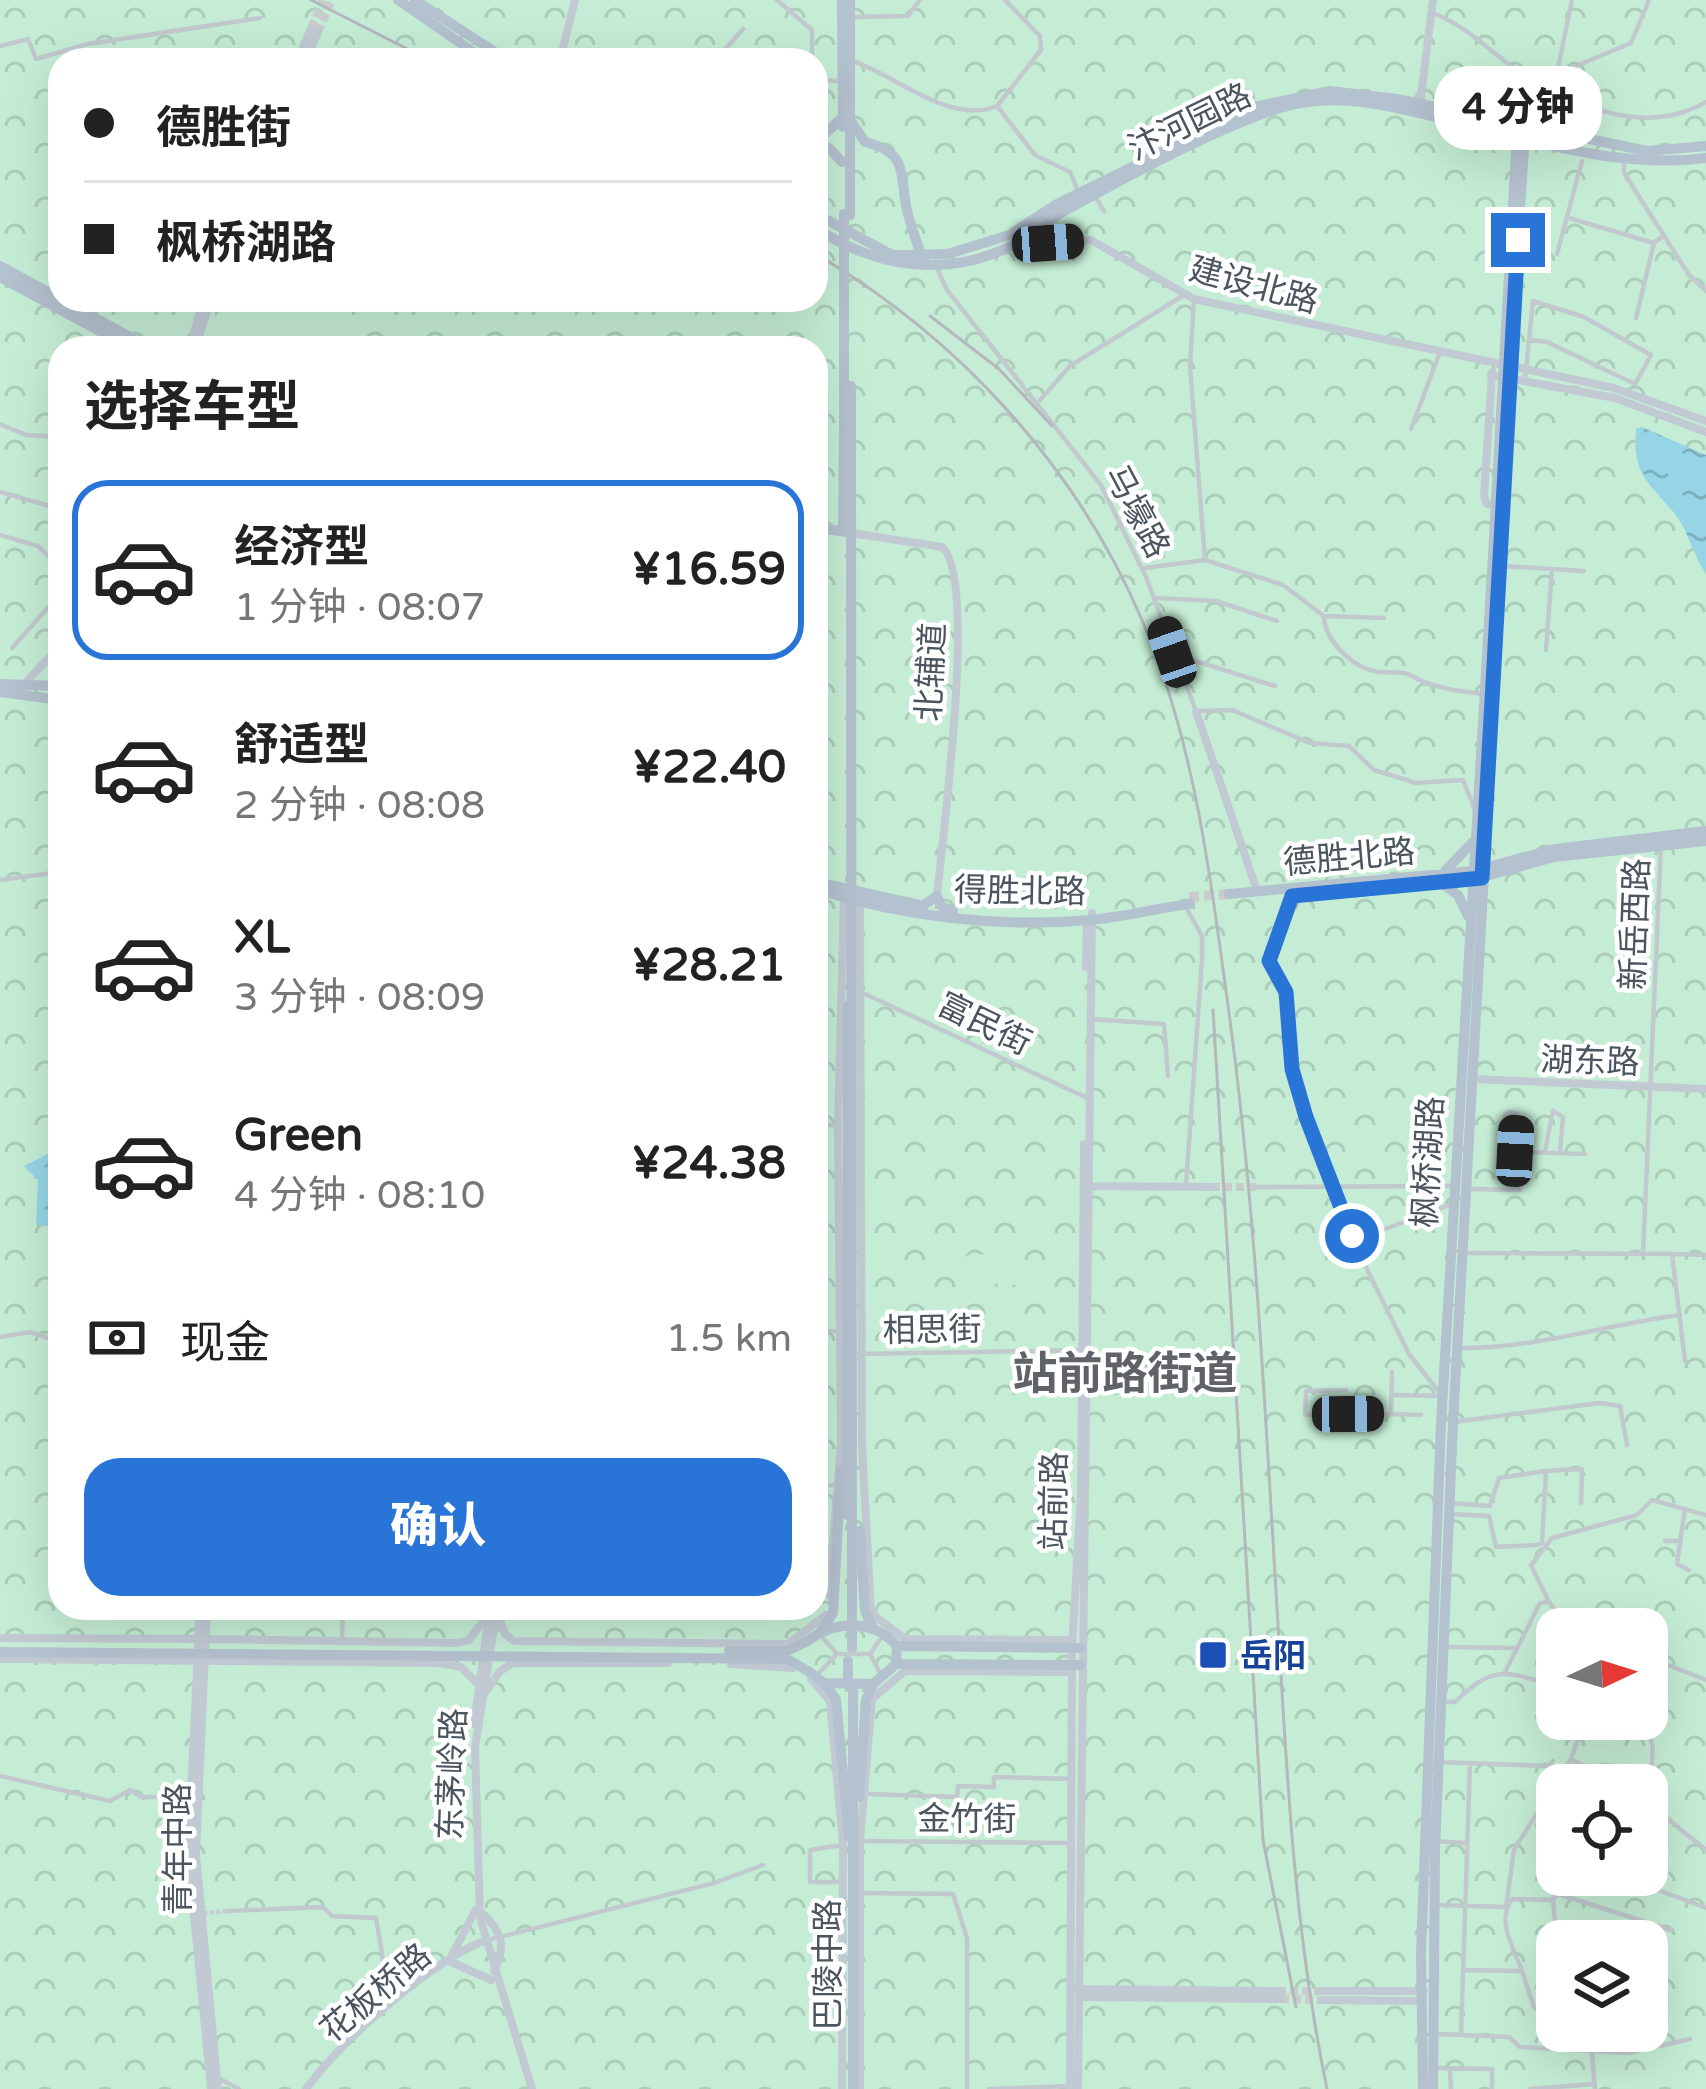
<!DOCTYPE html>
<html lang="zh">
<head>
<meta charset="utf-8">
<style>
	body { margin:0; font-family:"Varela Round","Noto Sans SC",sans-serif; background:#f2f2f2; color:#222; height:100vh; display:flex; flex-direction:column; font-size:45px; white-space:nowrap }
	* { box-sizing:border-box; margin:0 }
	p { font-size:39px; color:#767676 }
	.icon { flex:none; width:66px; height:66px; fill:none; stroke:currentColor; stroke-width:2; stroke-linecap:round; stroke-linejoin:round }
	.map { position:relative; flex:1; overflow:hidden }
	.details { position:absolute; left:48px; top:336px; width:780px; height:1284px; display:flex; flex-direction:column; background:#fff; border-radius:36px; box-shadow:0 12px 48px #0002 }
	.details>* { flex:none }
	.top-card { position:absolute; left:48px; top:48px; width:780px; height:264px; border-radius:36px; box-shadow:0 12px 48px #0002; display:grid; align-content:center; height:264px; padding:0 36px; background:#fff }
	.needle { width:78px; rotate:86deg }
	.buttons { position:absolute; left:1536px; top:1608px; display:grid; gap:24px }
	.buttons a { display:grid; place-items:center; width:132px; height:132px; border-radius:24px; background:#fff; box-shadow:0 12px 48px #0002; font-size:60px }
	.end { position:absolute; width:54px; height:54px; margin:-27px; border:15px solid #2974d7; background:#fff; box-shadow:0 0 0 6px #fff }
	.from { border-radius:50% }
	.bubble { position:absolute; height:84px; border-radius:36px; background:#fff; box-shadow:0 12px 48px #0002; font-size:39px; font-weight:800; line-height:84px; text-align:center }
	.car { position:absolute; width:36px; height:72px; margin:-36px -18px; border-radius:15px; box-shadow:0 0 9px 3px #0007; background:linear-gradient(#222 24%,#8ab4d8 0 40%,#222 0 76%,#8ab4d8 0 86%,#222 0) }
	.top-card b { display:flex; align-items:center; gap:42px; height:114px; font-size:45px }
	.top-card b+b { border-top:3px solid #e0e0e0 }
	.top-card i { width:30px; height:30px; background:#222 }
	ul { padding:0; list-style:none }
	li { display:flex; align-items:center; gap:36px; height:180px; margin:0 24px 18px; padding:0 12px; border:6px solid transparent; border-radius:36px }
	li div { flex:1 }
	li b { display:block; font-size:45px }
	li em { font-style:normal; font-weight:800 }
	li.selected { border-color:#2974d7 }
	li>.icon { width:108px; height:108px; stroke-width:1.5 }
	h2 { padding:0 36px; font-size:54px; line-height:144px }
	.pay { display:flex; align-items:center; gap:30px; height:132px; padding:0 36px; font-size:45px }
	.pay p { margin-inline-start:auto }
	.cta { display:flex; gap:24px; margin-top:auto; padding:24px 36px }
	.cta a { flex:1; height:138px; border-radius:36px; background:#2974d7; color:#fff; font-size:48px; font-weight:800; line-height:138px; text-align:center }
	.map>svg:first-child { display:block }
	.park { fill:url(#park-crowns); fill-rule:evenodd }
	.pitch { fill:#c5edd5 }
	.water { fill:url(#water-ripples) }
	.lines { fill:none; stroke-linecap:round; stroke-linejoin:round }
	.street-tunnel { stroke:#cacbcd; stroke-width:4.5; stroke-dasharray:4.5 2; stroke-linecap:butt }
	.secondary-tunnel { stroke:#cacbcd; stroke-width:8; stroke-dasharray:8 4; stroke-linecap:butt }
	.primary-tunnel { stroke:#cacbcd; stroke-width:10; stroke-dasharray:10 5; stroke-linecap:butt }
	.street { stroke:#c1c9cf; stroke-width:4.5 }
	.secondary { stroke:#c1cad3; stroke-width:8 }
	.primary { stroke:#b4c1ce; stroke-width:10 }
	.rail { stroke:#b4b7bb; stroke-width:3 }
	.street-bridge { stroke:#c1c9cf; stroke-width:4.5 }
	.secondary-bridge { stroke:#c1cad3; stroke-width:8 }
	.primary-bridge { stroke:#b4c1ce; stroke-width:10 }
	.route { stroke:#2974d7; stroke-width:15 }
	.transit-dot { fill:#1a4fb4; stroke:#fff; stroke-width:4.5 }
	.labels { text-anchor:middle; stroke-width:9; stroke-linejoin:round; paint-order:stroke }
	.street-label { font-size:33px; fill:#4b555e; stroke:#fff }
	.transit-label { font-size:33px; font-weight:bold; fill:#164399; stroke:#fff; text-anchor:start }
	.district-label { font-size:45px; font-weight:bold; fill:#5f6266; stroke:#fff }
</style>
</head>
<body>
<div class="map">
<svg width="1706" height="2089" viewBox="0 0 1706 2089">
	<defs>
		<pattern id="park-crowns" width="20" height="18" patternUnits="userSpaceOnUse" patternTransform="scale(3)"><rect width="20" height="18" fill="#c5edd5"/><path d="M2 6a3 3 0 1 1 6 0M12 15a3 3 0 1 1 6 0" fill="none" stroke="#abcdb9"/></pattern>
		<pattern id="water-ripples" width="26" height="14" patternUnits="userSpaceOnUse" patternTransform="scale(3)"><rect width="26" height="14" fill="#96d5e6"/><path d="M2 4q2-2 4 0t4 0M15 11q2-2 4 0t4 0" fill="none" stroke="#7cb0be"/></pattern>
	</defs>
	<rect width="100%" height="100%" fill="#f4f2f2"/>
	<!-- park -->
	<path class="park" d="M0,0H1706V2089H0ZM60,60H816V300H60ZM60,348H816V1608H60ZM1557,1629H1647V1719H1557ZM1557,1785H1647V1875H1557ZM1557,1941H1647V2031H1557Z"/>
	<!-- pitch -->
	<path class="pitch" d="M224,300H338C354,315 357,328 349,348H237L220,331Z
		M971,1254L1022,1256L1032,1269L1028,1281L1020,1285L965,1282L964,1257Z"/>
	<!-- water -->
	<path class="water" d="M1642,427L1706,455V574C1693,555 1688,530 1675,514C1649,482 1632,476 1636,429Z
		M60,1136V1185L47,1226L36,1225L38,1180L24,1166L51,1152L53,1137Z"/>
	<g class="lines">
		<!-- street-tunnel -->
		<path class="street-tunnel" d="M203,1913L228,1911"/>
		<!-- secondary-tunnel -->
		<path class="secondary-tunnel" d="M311,28L323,0
			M318,32L332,0
			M1212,1187H1257
			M1278,1991H1318
			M1281,1999L1321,2000"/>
		<!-- primary-tunnel -->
		<path class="primary-tunnel" d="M1189,897L1229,894"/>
		<!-- street -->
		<path class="street" d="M777,0L812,30V60
			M1433,13C1479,31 1507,72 1553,92L1572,0
			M851,17L908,16L920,0
			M0,46L28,39L36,59L88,44L260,18
			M716,60L743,29
			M852,61C895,74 950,126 997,106L1035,155L1070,172L1079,193
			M1557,74L1631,43L1649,0
			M816,80L841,81
			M1553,92C1602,115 1656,131 1706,102
			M997,106L1041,50L1040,36L1005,0
			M1624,161V173L1689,275L1706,291
			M1095,196L1104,211
			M1569,218L1654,243L1663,236
			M1557,254L1582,161
			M936,266L947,290L1101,485L1146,577L1196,711L1232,710L1310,743L1349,746L1374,770L1416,783L1463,780L1475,810
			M1636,318L1654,243
			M1525,381L1533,301L1584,317L1651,355L1635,384L1547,342L1529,340
			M1040,400L1070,366L1184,295
			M0,424L26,435L60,437
			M1411,429L1440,352
			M0,492L60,509
			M0,535L38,546L60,567
			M1205,560L1283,585L1324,616C1324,639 1350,665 1373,671C1384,674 1402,670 1410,675C1431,688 1458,691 1484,694
			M1502,566L1584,571
			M1145,568L1205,560L1190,366L1194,299
			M1154,598L1216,601L1277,621
			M1324,616L1384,618
			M12,648L60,594
			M1546,650L1552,570
			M1173,654L1275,686
			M0,880L60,872
			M1293,896L1269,961L1286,992L1291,1069L1353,1241L1409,1354L1442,1396
			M863,993L1085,1097
			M1090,1019L1164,1024L1168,1076
			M816,1122L838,1127
			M1515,1151V1169L1504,1172L1505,1114L1510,1112L1517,1114L1515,1151L1521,1152
			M1545,1151L1553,1111L1563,1117L1560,1153
			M1186,1186L1202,959V936L1187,909
			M1257,1187L1453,1186
			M1470,1189L1520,1190L1521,1152L1585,1154
			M1356,1240L1452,1204
			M1467,1253L1672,1254L1685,1361
			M1643,1253L1661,845
			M1672,1254L1706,1255
			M816,1332L840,1331
			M0,1337L30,1332L60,1342
			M1457,1348C1535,1349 1603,1325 1680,1315
			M859,1354L1082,1350
			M1392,1372L1391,1414L1421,1415
			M1346,1390L1306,1391L1305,1415L1391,1414
			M1394,1395L1442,1396
			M1453,1422L1600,1403L1620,1406L1627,1445
			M1546,1471L1582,1469L1581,1503
			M816,1486L834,1485
			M1685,1509L1677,1564L1689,1570
			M1449,1514L1489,1516L1496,1547L1536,1545L1542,1543L1546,1471L1499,1478L1490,1506L1450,1503
			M1665,1541H1680
			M1549,1602L1531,1565L1552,1538L1637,1515L1652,1500L1706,1515
			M342,1641L343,1608
			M1443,1647L1516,1648
			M1647,1657L1706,1680
			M879,1671L870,1654L881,1638
			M820,1672L837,1654L823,1638
			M1505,1672L1540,1603L1549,1602L1569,1629
			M1441,1702H1455C1495,1663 1506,1672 1556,1686
			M1614,1719C1667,1742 1649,1736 1652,1784
			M1571,1759C1591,1771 1614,1774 1635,1785
			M1438,1762L1548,1766L1553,1761
			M0,1776L110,1801L130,1790L141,1797H188
			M1637,1785L1658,1786L1664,1816L1706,1850
			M866,1794L957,1797L958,1786L994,1787V1777L1072,1779
			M860,1841L1069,1843
			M1435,1841L1465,1843
			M1618,1875L1706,1908
			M841,1882H810V1850L843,1845
			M860,1893L953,1894L967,1938V2089
			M1439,1905L1506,1907L1514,1850L1571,1759L1585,1719
			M228,1911L323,1907L332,1916L376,1918L390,2002
			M488,1940L714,1883L763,1865
			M1557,1943L1553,1900L1559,1875
			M1463,1970L1522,1971L1534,2007L1556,2028
			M1522,1971C1513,1947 1496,1921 1512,1899L1553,1900L1558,1894L1671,1930
			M1437,2034L1461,2035L1470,1763
			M1461,2035L1509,2037L1520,2047L1628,2053L1690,2039
			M1548,2048L1557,2026
			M1592,2053L1595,2089
			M1434,2068L1492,2069V2089
			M1450,2071L1451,2089
			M218,2078L239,2089
			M989,2089L1069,2086
			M1530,2089L1595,2084"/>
		<!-- secondary -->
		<path class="secondary" d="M298,60L311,28
			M306,60L318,32
			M560,60L575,0
			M1420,104L1433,0
			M1014,246L1091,240L1194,299L1614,388L1706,421
			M190,348L203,300
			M196,348L210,300
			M1492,372L1484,496L1487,504L1495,505
			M1491,375L1615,398L1706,432
			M851,533L942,547C978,577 942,840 937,896
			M27,681L60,646
			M1196,711L1257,891
			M860,899L862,1444L871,1613L905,1639L1073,1640
			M1086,967L1087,920
			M1471,1079L1706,1089
			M1088,1186L1212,1187
			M829,1595L841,1443L838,1127L844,897
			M200,1608L188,1854L211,2089
			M207,1608L196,1854L218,2089
			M497,1610L505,1634L514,1641L788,1644L826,1615
			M496,1615L475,1748L480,1918L532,2089
			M0,1638L196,1639
			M207,1639L458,1643L469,1640L486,1617
			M0,1659L440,1663L461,1667L478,1684
			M731,1664L793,1668
			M811,1679L830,1701L843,1845L842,2089
			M483,1696L500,1671L513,1663H668
			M474,1724L490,1608
			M475,1911L449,1961L491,1980
			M481,1912C502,1931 507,1945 494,1971
			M1076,1989L1278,1991
			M1318,1991H1424
			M1079,1997L1281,1999
			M1321,2000L1421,2001
			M306,2089C342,2040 427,1965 483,1941
			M860,2089V1841L872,1699L905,1671L1072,1672
			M1070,2089L1072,1648L1081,1494L1084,1144
			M1078,2089L1092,913"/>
		<!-- primary -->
		<path class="primary" d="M398,0L485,60
			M415,0L507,60
			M842,0L843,127
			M853,124L865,142C906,152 900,170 906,206C909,222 916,238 920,253L926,256
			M816,142L843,117
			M816,148H829L842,162
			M1520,207L1525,136
			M816,214L892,255L948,254L1009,235L1057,204L1254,107L1330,91L1397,99L1647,151L1706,146
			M850,215V0
			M816,228C876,268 948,279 1015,244C1033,234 1050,219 1068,209C1125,178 1232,119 1292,105C1341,93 1389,106 1436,117C1524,138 1616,170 1706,158
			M1511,239L1517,134
			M0,266L150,348
			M0,277L131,348
			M851,424L852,1621
			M816,528L848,532
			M843,531L844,425
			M0,684L60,686
			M0,692L60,700
			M1445,871L1473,842
			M816,882L924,906
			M1444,885L1458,895L1468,916
			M816,889C903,917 999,928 1090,920C1124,917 1157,908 1190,904
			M1229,894L1473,871L1555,849L1706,831
			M1293,896L1472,880L1554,857L1706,841
			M913,912L937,896L941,906L953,911
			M847,1515L848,1006
			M860,1531L865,1611L873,1628
			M821,1631L833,1613L841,1470
			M852,1632V1648
			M729,1651H787L808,1641
			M0,1652L787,1659L808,1671
			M848,1661V1678
			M1081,1665L896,1664L897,1646L1081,1648
			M824,1683L836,1699L849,1837
			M853,1688V2089
			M859,1797L866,1700L873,1684
			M1423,2089L1421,1953L1441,1423L1493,555
			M1433,2089L1435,1849L1453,1422L1502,555"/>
		<!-- rail -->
		<path class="rail" d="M311,0L429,60
			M816,254C960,339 1076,466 1142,620C1194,741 1209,868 1227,998C1256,1206 1265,1414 1278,1624C1287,1780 1295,1935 1327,2089
			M930,316L999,369L1052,426
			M1213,1010L1263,1840L1296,2007"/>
		<!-- street-bridge -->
		<path class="street-bridge" d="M837,1654H870"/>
		<!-- secondary-bridge -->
		<path class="secondary-bridge" d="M196,1639H201"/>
		<!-- primary-bridge -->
		<path class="primary-bridge" d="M851,386V424
			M844,425V214
			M1493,555L1511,239
			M1502,555L1513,343
			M808,1641C835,1620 874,1619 897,1646
			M808,1671L824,1683L873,1684L896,1664"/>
	</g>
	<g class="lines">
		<!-- route -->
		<path class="route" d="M1352,1236L1306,1117L1292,1069L1286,992L1269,961L1292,896L1482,878L1518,240"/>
	</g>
	<!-- markers -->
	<rect class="transit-dot" x="1198" y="1640" width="30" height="30" rx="6"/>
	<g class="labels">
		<!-- street labels -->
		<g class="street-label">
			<text transform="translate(1189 121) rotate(-26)" y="12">汴河园路</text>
			<text transform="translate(1254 284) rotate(15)" y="12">建设北路</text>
			<text transform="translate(1138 511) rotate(62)" y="12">马壕路</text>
			<text transform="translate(930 672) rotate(-87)" y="12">北辅道</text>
			<text transform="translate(1349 856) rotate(-5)" y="12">德胜北路</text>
			<text transform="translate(1020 890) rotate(1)" y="12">得胜北路</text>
			<text transform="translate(1634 924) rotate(-88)" y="12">新岳西路</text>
			<text transform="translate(985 1023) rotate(26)" y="12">富民街</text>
			<text transform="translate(1590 1060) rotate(2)" y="12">湖东路</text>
			<text transform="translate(1427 1162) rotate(-87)" y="12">枫桥湖路</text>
			<text transform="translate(932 1329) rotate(-1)" y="12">相思街</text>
			<text transform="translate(1053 1501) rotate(-89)" y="12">站前路</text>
			<text transform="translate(451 1774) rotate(-88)" y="12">东茅岭路</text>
			<text x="967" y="1830">金竹街</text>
			<text transform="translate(177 1849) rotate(-90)" y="12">青年中路</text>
			<text transform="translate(827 1965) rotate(-90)" y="12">巴陵中路</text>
			<text transform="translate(375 1992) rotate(-40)" y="12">花板桥路</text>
		</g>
		<!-- transit labels -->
		<g class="transit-label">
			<text x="1240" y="1667">岳阳</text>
		</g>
		<!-- district labels -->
		<g class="district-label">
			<text x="1125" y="1389">站前路街道</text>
		</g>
	</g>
</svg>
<div class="buttons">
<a><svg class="needle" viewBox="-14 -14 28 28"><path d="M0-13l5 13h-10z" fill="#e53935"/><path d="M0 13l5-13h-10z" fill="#767676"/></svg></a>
<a><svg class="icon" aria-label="locate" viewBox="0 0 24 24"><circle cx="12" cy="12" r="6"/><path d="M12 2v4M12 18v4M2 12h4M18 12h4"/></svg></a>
<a><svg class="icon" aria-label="layers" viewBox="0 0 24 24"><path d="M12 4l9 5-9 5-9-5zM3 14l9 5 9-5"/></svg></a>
</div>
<i class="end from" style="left:1352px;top:1236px"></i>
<i class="end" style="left:1518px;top:240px"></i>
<div class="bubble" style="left:1434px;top:66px;width:168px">4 分钟</div>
<i class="car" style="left:1048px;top:243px;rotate:86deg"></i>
<i class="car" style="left:1172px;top:652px;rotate:341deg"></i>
<i class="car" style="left:1515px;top:1151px;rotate:3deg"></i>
<i class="car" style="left:1348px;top:1414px;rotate:89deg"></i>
<div class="top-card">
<b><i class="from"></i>德胜街</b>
<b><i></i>枫桥湖路</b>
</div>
<section class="details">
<h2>选择车型</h2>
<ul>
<li class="selected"><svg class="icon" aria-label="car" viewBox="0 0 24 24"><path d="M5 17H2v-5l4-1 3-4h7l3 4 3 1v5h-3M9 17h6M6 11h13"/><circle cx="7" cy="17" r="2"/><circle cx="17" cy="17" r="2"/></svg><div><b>经济型</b><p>1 分钟 · 08:07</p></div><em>¥16.59</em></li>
<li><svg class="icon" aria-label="car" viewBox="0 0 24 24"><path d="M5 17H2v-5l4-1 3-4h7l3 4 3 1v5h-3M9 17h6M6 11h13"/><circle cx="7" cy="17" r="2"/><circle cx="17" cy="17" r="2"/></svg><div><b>舒适型</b><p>2 分钟 · 08:08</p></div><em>¥22.40</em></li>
<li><svg class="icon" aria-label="car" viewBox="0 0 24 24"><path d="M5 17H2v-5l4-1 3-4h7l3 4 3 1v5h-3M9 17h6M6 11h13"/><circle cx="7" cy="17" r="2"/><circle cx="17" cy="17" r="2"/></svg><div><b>XL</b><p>3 分钟 · 08:09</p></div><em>¥28.21</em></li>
<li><svg class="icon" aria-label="car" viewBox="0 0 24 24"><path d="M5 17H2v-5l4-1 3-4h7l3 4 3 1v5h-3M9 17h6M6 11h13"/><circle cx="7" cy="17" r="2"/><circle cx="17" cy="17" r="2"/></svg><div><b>Green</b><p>4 分钟 · 08:10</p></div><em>¥24.38</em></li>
</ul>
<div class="pay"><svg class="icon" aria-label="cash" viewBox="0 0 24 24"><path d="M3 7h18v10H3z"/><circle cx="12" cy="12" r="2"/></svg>现金<p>1.5 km</p></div>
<div class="cta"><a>确认</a></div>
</section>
</div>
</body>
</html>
